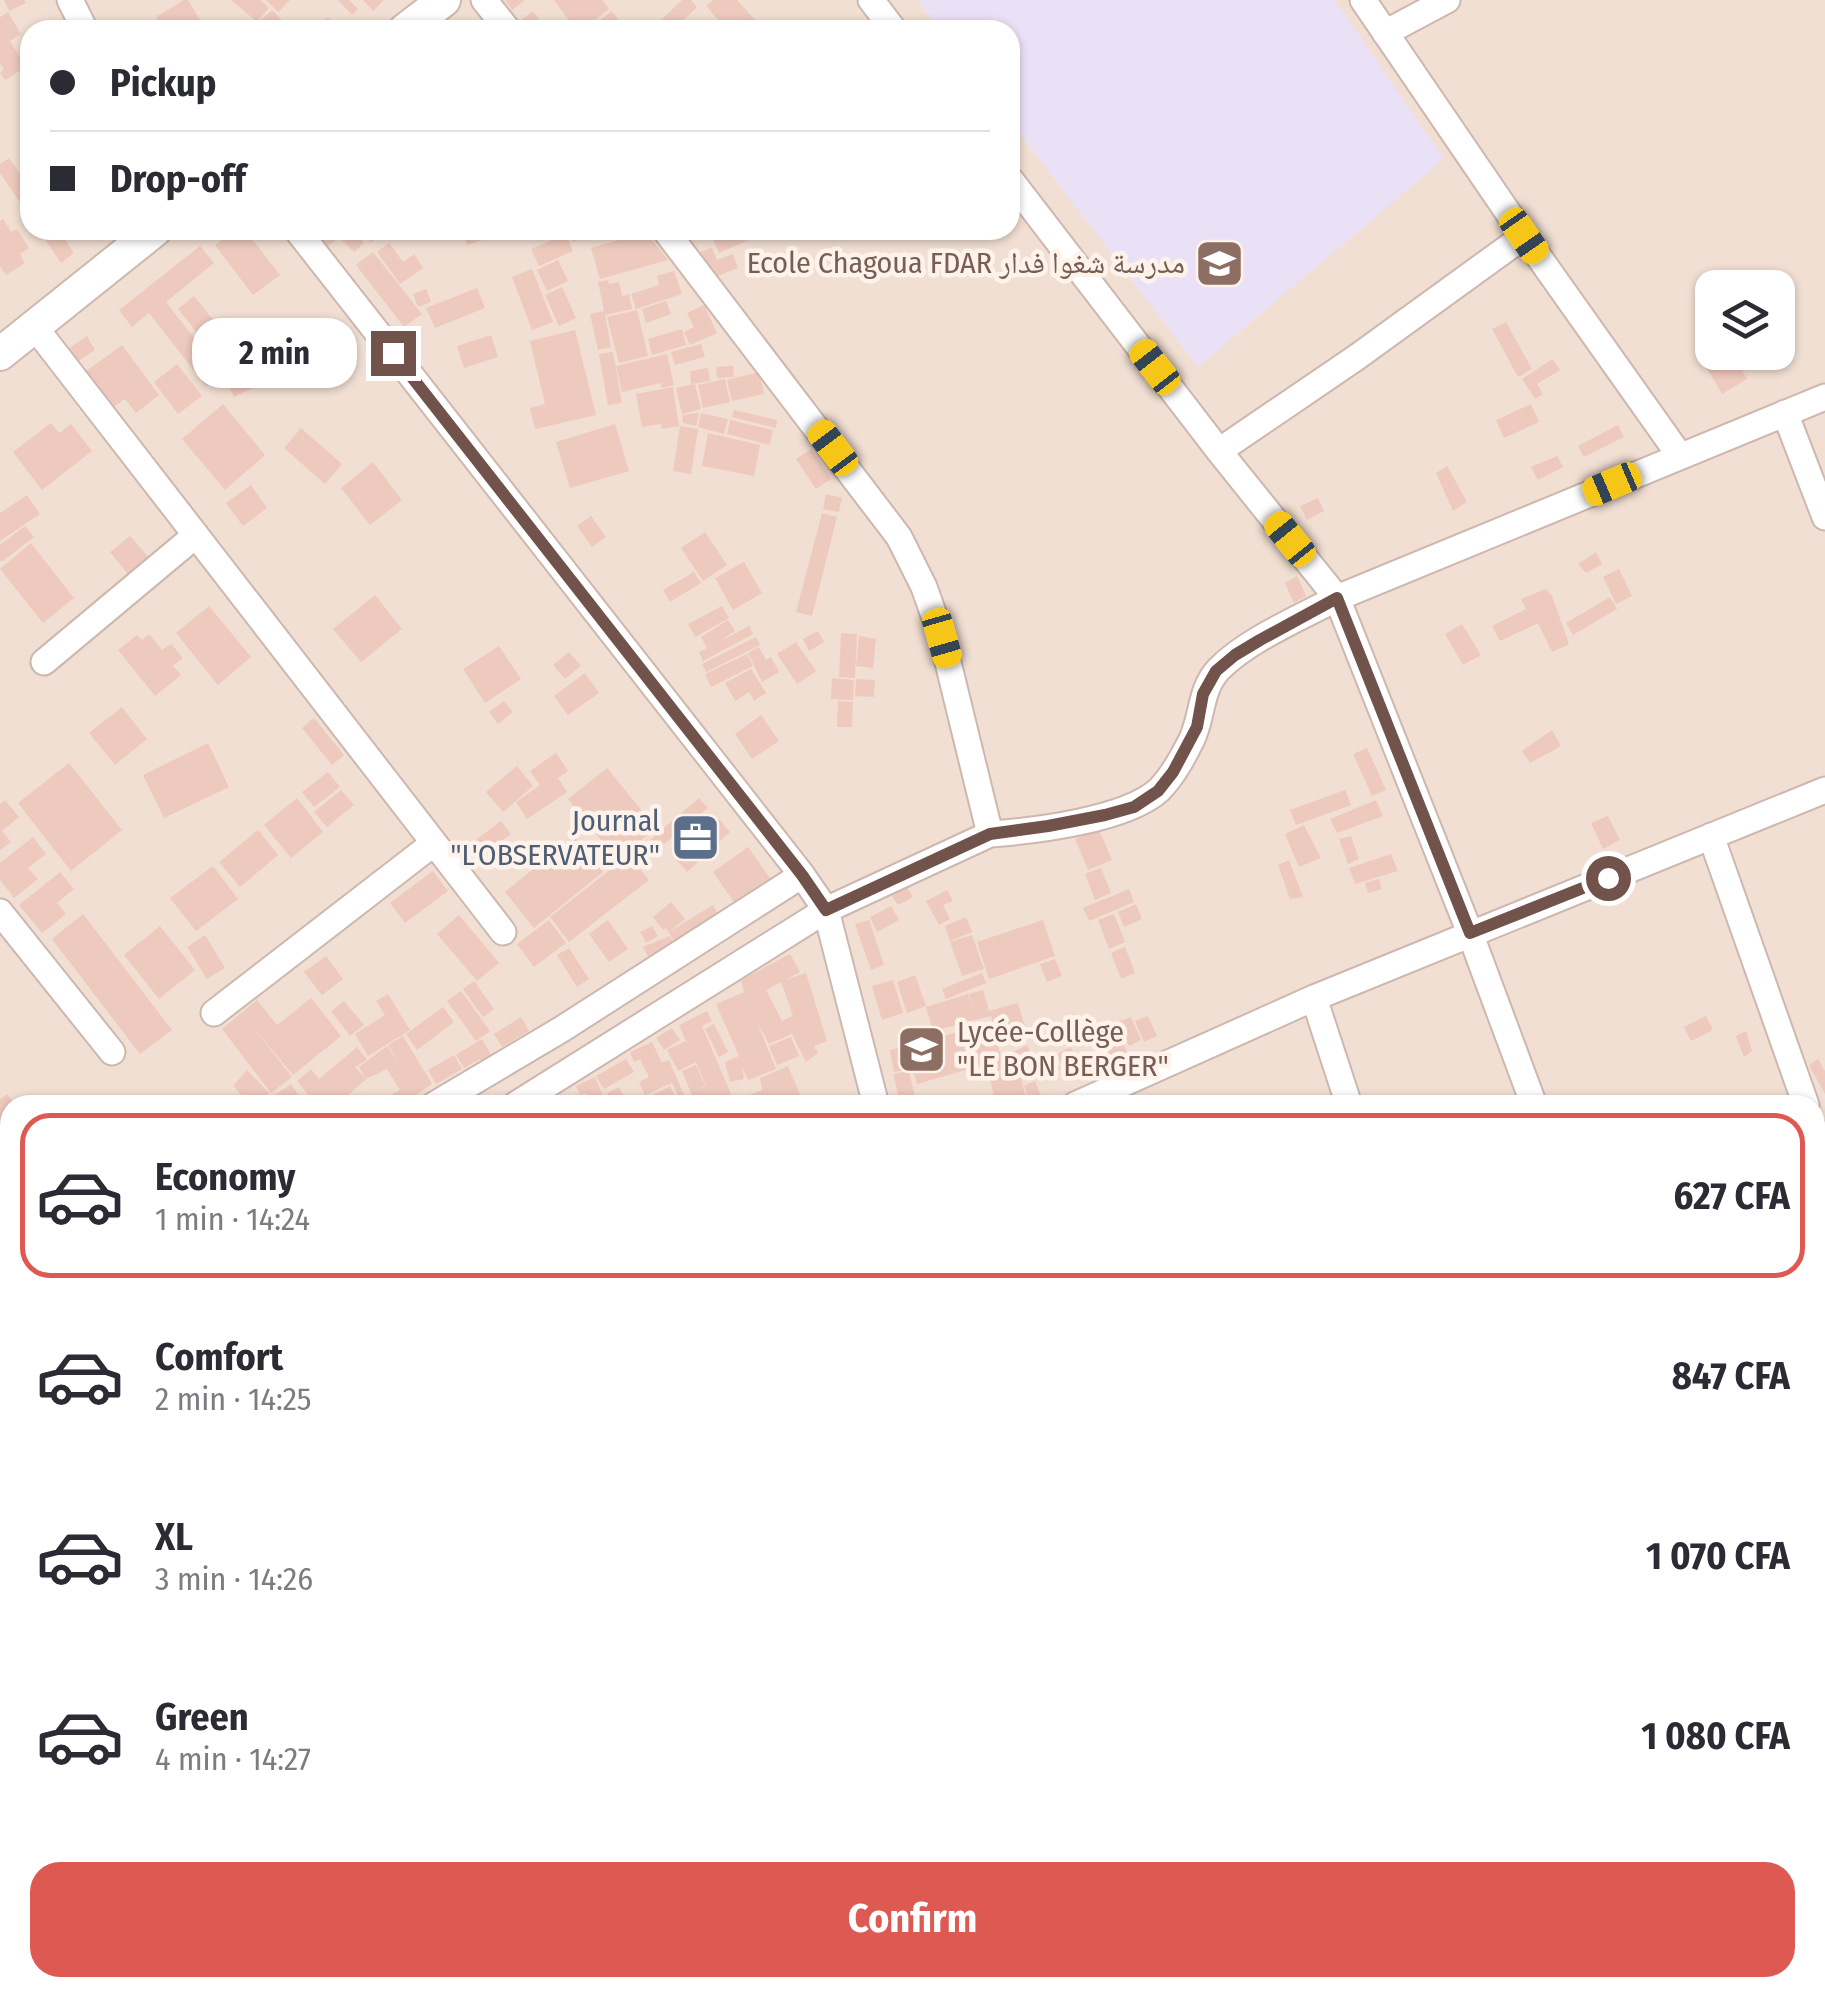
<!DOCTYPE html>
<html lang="en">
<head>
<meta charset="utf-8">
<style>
	body { margin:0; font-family:"Fira Sans Condensed","Noto Naskh Arabic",sans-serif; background:#f7f7f7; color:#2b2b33; height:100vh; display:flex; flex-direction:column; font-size:38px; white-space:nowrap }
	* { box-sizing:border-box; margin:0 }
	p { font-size:32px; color:#7c7c81 }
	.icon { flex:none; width:55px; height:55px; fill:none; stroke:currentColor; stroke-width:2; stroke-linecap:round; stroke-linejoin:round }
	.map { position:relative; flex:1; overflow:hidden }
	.panel { position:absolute; left:0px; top:1095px; width:1825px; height:902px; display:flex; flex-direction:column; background:#fff; border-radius:30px 30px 0 0; box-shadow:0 2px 8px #0004 }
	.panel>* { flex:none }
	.guide { position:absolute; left:20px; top:20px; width:1000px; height:220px; border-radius:30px; box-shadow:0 2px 8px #0004; display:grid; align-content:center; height:220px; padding:0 30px; background:#fff }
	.buttons { position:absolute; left:1695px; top:270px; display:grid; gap:20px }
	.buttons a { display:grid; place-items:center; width:100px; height:100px; border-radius:20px; background:#fff; box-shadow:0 2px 8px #0004; font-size:50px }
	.end { position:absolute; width:45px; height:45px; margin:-22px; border:12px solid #71534b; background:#fff; box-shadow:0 0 0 5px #fff }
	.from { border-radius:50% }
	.bubble { position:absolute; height:70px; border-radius:30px; background:#fff; box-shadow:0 2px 8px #0004; font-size:32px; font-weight:700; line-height:70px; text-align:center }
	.car { position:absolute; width:30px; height:60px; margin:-30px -15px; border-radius:12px; box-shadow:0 0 8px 2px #0007; background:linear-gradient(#f5c518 24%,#345 0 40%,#f5c518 0 76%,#345 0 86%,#f5c518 0) }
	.guide b { display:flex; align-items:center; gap:35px; height:95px; font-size:38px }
	.guide b+b { border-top:2px solid #e1e1e2 }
	.guide i { width:25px; height:25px; background:#2b2b33 }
	ul { padding:18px 0 0; list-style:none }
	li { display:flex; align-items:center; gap:30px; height:165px; margin:0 20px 15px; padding:0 10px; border:5px solid transparent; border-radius:30px }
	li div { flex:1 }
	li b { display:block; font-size:38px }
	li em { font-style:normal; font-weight:700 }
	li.active { border-color:#dd5951 }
	li>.icon { width:90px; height:90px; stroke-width:1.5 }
	.button { display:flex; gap:20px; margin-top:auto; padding:20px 30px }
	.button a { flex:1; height:115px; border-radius:30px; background:#dd5951; color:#fff; font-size:40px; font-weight:700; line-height:115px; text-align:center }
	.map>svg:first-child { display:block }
	.residential { fill:#f2dfd3; fill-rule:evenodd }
	.education { fill:#ebe1f7 }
	.building { fill:#eec9bd; fill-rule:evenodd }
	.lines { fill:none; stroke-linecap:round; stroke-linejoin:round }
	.minor-casing { stroke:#cdb7ae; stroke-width:29 }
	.tertiary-casing { stroke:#cdb7ae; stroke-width:36 }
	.minor { stroke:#fff; stroke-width:25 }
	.tertiary { stroke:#fff; stroke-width:32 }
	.route { stroke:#71534b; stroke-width:12 }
	.labels { text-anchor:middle; stroke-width:9; stroke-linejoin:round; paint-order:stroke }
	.education-label { font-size:30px; fill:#785e54; stroke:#fef3ea; text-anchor:end }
	.service-label { font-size:30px; fill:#4e5e75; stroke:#fef3ea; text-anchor:end }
</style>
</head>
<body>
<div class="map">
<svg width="1825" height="1997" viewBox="0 0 1825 1997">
	<rect width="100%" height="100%" fill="#fbeee4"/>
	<!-- residential -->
	<path class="residential" d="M0,0H1825V1997H0ZM30,30H1010V230H30ZM1712,288H1778V352H1712ZM10,1105H1815V1988H10Z"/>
	<!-- education -->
	<path class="education" d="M917,0H1335L1444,159L1198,367L1010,121V30H940Z"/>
	<!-- building -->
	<path class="building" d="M4,0H24L26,3L9,11Z
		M184,0H188L206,30H153L161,25L156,17Z
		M231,0H260L269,8L257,22Z
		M266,0H290L278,12Z
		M338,0H349L358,9L352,15Z
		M363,0H384L373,11Z
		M505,0H525L512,10Z
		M554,0H602L609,9L582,30H554L568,19Z
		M682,0H691L697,7L673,30H670L661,20Z
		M713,0H737L755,20L743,30H727L706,6Z
		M272,10L292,30H274L272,27L268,30H250Z
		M533,11L546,30H529L521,20Z
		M612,11L626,30H587Z
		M8,12L21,34L10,41L26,67L5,80L0,73L4,69L0,63V17Z
		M328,17L340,30H313Z
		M53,21L57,30H35Z
		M9,158L30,188V217L0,173V164Z
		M3,219L11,232L17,229L29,248L20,254L25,263L6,275L0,266V221Z
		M39,230H58L74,253L61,263Z
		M236,230H245L280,275L253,295L215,245Z
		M315,230H348L328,246Z
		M349,230H352L364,243L354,252L340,238Z
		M358,230H383L371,242Z
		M462,230H478L482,240L467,245Z
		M532,230H558L538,241Z
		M567,230H595L573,242Z
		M709,230H750L753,238L719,253Z
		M751,230H777L757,240Z
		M646,232L668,260L600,279L591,248Z
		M566,234L573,251L539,266L531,249Z
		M389,243L403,262L414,254L423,268L400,284L377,252Z
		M200,246L214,263L166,302L222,374L206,386L149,313L132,327L119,310Z
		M712,248L717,260L733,254L738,268L710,279L700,252Z
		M373,252L422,314L404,327L356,265Z
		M558,260L568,281L547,291L537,270Z
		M532,269L553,322L532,330L512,277Z
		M674,271L682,294L636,309L631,294L659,285L657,276Z
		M608,280L609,284L619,282L622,296L629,294L632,309L605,315L611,347L598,350L590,314L604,311L598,282Z
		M562,287L576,318L559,326L545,295Z
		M477,288L485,308L435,328L426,308Z
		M426,289L431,302L418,307L413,294Z
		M194,296L228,338L212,351L178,309Z
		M666,301L671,314L646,323L642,309Z
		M704,305L717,333L690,345L684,332L694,327L687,313Z
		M637,310L648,356L619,363L607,317Z
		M1506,322L1532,369L1518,377L1492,329Z
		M682,329L686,345L652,355L648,339Z
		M575,330L596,415L535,429L530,408L545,404L530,341Z
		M491,335L498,357L464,368L457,346Z
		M87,336L95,350L75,363L66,350Z
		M1712,336V352H1724L1732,366L1738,363L1747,379L1722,394L1694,346Z
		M244,339L253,359L267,352L278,376L234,397L213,353Z
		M701,344L705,357L675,365L671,352Z
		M122,345L159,395L136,413L125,399L108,411L81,375Z
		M613,352L622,403L608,405L599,354Z
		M1726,352H1748L1731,362Z
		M667,354L674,385L662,388L660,383L622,392L616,366Z
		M1552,359L1560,370L1537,384L1543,394L1535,399L1522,379Z
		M177,364L202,396L178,414L154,382Z
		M733,366L734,377L717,378L716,367Z
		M708,368L710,381L691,384L690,371Z
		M759,372L764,394L732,401L727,380Z
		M725,379L730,402L703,408L698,385Z
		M695,384L701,409L682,414L676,388Z
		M673,387L677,415H675H677L679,426L662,429L661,424L642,427L636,394Z
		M223,404L265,455L225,490L182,439Z
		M1531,404L1539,422L1504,438L1496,420Z
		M734,410L777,420L776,428L732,417Z
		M699,413L696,426L683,423L682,415Z
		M701,413L728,419L724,434L698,427Z
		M730,420L773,430L770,445L727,434Z
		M51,423L59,433L71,424L92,451L42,490L13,452Z
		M615,424L629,471L570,488L556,442Z
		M1618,425L1624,437L1584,457L1578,446Z
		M680,426L698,429L691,474L673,471Z
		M301,428L342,464L325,484L284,448Z
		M708,433L760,445L754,476L702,466Z
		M811,449L831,479L816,489L796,459Z
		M1557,456L1563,467L1538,480L1531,467Z
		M373,462L402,500L370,525L341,488Z
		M1447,466L1467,502L1453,511L1436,473Z
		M251,485L267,508L243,526L226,503Z
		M826,494L842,498L839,512L823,509Z
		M27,495L40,514L0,541V513Z
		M1318,498L1324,511L1307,520L1300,506Z
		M822,513L837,517L812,616L796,612Z
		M591,516L606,537L592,547L577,526Z
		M25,526L34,537L3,561H0V545Z
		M705,532L727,565L703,581L681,548Z
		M130,536L152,561L131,578L110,552Z
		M31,543L74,598L43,623L0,569Z
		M1596,552L1602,564L1586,573L1578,564Z
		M744,562L762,593L733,610L715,578Z
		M1619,569L1632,596L1616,604L1603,577Z
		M694,572L701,583L670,602L663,590Z
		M1297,576L1306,596L1294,603L1285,583Z
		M1546,589L1552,596L1569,644L1552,652L1538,623L1500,641L1492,626L1526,609L1521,599Z
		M375,595L402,629L361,662L333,629Z
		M1610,597L1617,609L1573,635L1566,623Z
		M209,606L251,657L218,685L176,633Z
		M722,606L729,618L695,637L688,624Z
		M728,620L735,631L719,642L749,626L753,634L703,661L699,652L707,648L701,637Z
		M1462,624L1481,655L1463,665L1445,634Z
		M818,631L824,642L809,651L803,639Z
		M841,633L857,634L855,678L839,677Z
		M149,634L162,650L171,644L183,658L173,666L181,675L155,696L118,650L137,635L142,640Z
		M859,636L876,639L873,668L856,666Z
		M756,637L760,645L706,672L702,664Z
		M796,642L816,671L797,684L777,654Z
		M499,646L521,679L485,703L463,669Z
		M759,647L766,660L771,657L779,672L762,682L748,653Z
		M569,652L581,666L565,679L553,665Z
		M747,654L753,666L711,687L705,674Z
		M751,669L766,693L754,701L749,692L735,701L725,683Z
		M585,673L599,693L568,715L554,696Z
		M832,678L854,680L853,700L831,699Z
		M856,679L875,680L874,697L855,696Z
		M504,701L513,712L498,724L489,712Z
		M838,701L853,702L852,727H837Z
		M122,707L147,739L115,765L89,733Z
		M761,715L779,741L752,759L735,734Z
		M314,718L344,755L332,765L302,728Z
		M1552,730L1561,746L1530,763L1522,751Z
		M208,743L229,787L164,818L143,775Z
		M1367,748L1386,790L1372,796L1353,754Z
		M556,753L568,771L558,778L567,792L527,819L516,802L540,785L530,771Z
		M69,763L122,830L71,871L18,803Z
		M517,766L533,786L503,812L486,792Z
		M607,768L656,828L617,860L568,799Z
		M328,772L340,787L314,807L302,792Z
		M341,790L354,805L327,827L314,812Z
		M1345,790L1351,805L1296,825L1290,810Z
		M297,798L323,832L291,858L264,825Z
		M699,798L708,808L658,849L650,840Z
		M5,800L19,817L2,831L11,842L0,850V804Z
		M1376,800L1383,816L1337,833L1330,819Z
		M1608,816L1620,840L1603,849L1591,823Z
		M719,819L730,832L687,872L676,859Z
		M501,821L511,834L481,858L470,844Z
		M1304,825L1321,858L1299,867L1285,834Z
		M1099,829L1112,860L1088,870L1075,839Z
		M258,830L278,855L240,887L219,862Z
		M574,836L603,872L534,928L505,892Z
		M1351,836L1359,859L1348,864L1339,839Z
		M33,837L46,854L28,868L38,879L14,898L0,880V863Z
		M748,847L774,884L738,908L713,872Z
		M1391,854L1398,871L1355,884L1349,868Z
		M629,855L649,880L569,942L550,917Z
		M1289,860L1303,897L1290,899L1278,865Z
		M213,866L238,899L196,931L170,898Z
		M1101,868L1111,893L1095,900L1085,874Z
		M433,871L448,891L405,923L390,903Z
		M60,872L74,889L57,903L66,914L42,933L19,905Z
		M1379,879L1382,889L1368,893L1365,883Z
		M907,887L913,897L898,905L892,896Z
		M1129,889L1134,902L1089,921L1083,908Z
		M947,890L953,901L943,905L950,919L939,925L926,901Z
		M671,902L685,919L669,932L713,905L719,917L677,946L666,928L663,930L653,917Z
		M1136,904L1142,919L1124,927L1118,912Z
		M891,906L899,920L877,932L870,917Z
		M83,914L172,1030L140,1054L52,939Z
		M1114,914L1125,942L1109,949L1098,920Z
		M459,915L499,963L477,981L437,934Z
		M966,917L972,932L950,941L945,926Z
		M549,920L566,943L534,967L517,944Z
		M608,920L628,949L609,962L589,934Z
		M869,920L884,965L871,970L855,924Z
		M1043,920L1055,956L989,979L977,942Z
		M160,926L195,970L159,999L124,955Z
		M652,926L658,936L646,943L640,932Z
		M205,935L225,968L207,979L187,947Z
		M972,935L984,969L962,976L950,942Z
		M670,936L675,947L650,960L643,947Z
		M1125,947L1135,973L1121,979L1111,953Z
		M569,948L589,979L577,987L557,955Z
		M790,954L800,972L785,980L806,973L827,1041L814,1046L818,1053L806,1062L792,1034L769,1044L757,1022L776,1069L748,1080L742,1067L744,1079L730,1082L725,1062L739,1056L716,1004L744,992L741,980ZM781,982L793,1016L782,1021L766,990Z
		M326,956L343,979L322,995L304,972Z
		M1055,959L1062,976L1047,982L1040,964Z
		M982,973L986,983L946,999L942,989Z
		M915,975L926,1006L907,1013L897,982Z
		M893,980L903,1013L882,1020L872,986Z
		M474,981L494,1009L483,1017L463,989Z
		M983,990L989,1011L1018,1003L1027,1034L997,1043L1005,1069L982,1076L968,1030L993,1023L991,1016L933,1031L926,1007L968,994L973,1008L969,994Z
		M461,991L490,1031L476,1041L447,1001Z
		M388,994L410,1030L368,1056L355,1034L385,1015L376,1001Z
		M311,998L341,1036L293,1075L253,1027L292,1077L271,1093L222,1029L257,1000L277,1025Z
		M344,1001L364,1025L350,1036L331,1011Z
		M443,1007L454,1022L417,1050L406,1034Z
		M707,1011L712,1021L702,1026L734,1101L762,1090L760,1078L788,1066L801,1097L781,1105H696L682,1071L696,1065L705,1085L695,1091L705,1086L707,1088L696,1062L678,1071L667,1050L686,1041L679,1025Z
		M1148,1016L1157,1036L1144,1042L1135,1021Z
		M1706,1016L1713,1030L1691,1041L1684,1027Z
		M521,1017L529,1031L502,1047L494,1034Z
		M1131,1017L1141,1040L1129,1046L1118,1022Z
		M714,1024L728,1052L719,1057L705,1029Z
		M672,1028L680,1040L664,1050L656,1038Z
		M966,1030L976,1067L917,1084L909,1056L911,1069L894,1072L890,1050Z
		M1746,1031L1752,1051L1744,1057L1736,1036Z
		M403,1036L432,1084L401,1105H374L400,1090L387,1069L366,1079L359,1067L387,1046L400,1065L388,1045Z
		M791,1037L799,1056L777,1065L769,1046Z
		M482,1039L493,1058L483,1064L480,1059L464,1068L456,1055Z
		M652,1042L662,1063L669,1060L688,1104L683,1105L672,1083L645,1095L639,1082L649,1077L640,1059L634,1062L630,1052Z
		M1122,1042L1128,1054L1112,1062L1107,1050Z
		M1027,1045L1034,1060L1018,1068L1011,1053Z
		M357,1047L367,1060L355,1067L366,1079L344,1099L347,1105H311L314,1102L297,1081L311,1069L319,1079Z
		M1071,1047L1082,1073L1068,1079L1057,1054Z
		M1053,1054L1060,1069L1037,1080L1029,1066Z
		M454,1055L462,1069L436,1084L428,1070Z
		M626,1059L634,1072L604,1089L596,1076Z
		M1818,1059L1825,1071V1094L1809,1065Z
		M1018,1068L1027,1101L1012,1105H996L989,1076Z
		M247,1070L269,1093L256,1105H251L233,1086Z
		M909,1071L917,1105H901L893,1074Z
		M595,1077L604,1098L591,1103L586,1093L580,1095L576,1086Z
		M1035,1081L1041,1096L1030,1100L1024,1086Z
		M291,1084L305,1105H260Z
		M670,1086L680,1105H655L651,1096Z
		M619,1087L626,1100L614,1105L607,1093Z
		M7,1094L16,1105H10V1171L0,1178V1099Z
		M988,1095L993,1105H966Z
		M10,1204V1225L2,1231L0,1211Z
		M1815,1359L1825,1370V1376L1815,1384Z
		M7,1417L10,1422V1475L0,1459V1421Z
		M1821,1437L1825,1442V1502L1815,1490V1441Z
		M0,1467L10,1483V1499L0,1505Z
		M10,1508V1542L0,1547V1513Z
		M10,1553V1597L0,1601V1558Z
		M1825,1735V1769L1815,1744V1738Z
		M1815,1762L1825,1784V1814L1815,1791Z
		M10,1847V1884L4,1888L0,1881V1853Z
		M10,1890V1911L0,1895Z
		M10,1914V1952L0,1935V1919Z
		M0,1966L10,1988L14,1994L0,1997Z
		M231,1988H238L240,1997H198Z
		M242,1988H276L277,1991L244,1997Z
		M359,1988H381L383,1997H361Z
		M628,1988H655L659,1997H631Z
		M939,1988H980L982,1997H941Z
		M984,1988H997L999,1997H986Z
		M1041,1988H1050L1054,1997H1037L1034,1990Z
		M1137,1988H1158L1161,1997H1140Z
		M1162,1988H1173L1176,1996L1166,1997Z
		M1237,1988H1249L1252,1995L1241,1997Z
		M1252,1988H1281L1256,1997Z
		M1287,1988H1292L1296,1997H1281L1279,1991Z"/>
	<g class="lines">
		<defs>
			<path id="minor" d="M70,0L85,30
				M484,0L508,30
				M871,0L894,30
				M1363,0L1524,236L1680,456
				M1385,33L1447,0
				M1010,179L1219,451L1337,598L1470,933L1534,1105
				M297,230L802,875L826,910L876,1105
				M665,230L899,537L924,587L942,638L990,834
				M34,326L503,932
				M1785,413L1825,517
				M1219,451L1357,357L1524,236
				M44,662L196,535
				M1711,836L1806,1105
				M0,912L112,1052
				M1314,998L1349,1105
				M214,1013L434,843
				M434,1105L562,1029L802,875
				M515,1105L826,910L990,834C1034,831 1126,820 1159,790C1173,776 1183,757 1192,739C1203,715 1200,689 1219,669C1249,639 1300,618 1337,598L1825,397
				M1075,1105L1314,998L1825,790
				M1815,1130L1825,1158
				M0,1277L10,1292
				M0,1398L10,1393
				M1815,1697L1825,1694
				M0,1745L10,1762
				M1815,1875L1825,1904
				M400,1988L403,1997
				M844,1988L847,1997
				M1102,1988L1105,1997
				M1405,1988L1407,1997
				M1635,1988L1638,1997
				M88,1997L124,1988
				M750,1997L786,1988"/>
			<path id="tertiary" d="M405,30L444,0
				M0,354L155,230"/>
		</defs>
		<!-- minor casing -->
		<use href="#minor" class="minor-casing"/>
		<!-- tertiary casing -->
		<use href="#tertiary" class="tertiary-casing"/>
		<!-- minor -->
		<use href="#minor" class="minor"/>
		<!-- tertiary -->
		<use href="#tertiary" class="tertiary"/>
	</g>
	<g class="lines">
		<!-- route -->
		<path class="route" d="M393,353L802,875L826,910L990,834L1048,826L1105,815L1134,807L1158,791L1173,772L1197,727L1203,694L1216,671L1235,655L1260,640L1337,598L1470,933L1608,878"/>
	</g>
	<!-- icons -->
	<defs>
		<symbol id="school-square" viewBox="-11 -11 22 22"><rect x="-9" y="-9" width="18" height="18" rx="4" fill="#8d6e63" stroke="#fef3ea"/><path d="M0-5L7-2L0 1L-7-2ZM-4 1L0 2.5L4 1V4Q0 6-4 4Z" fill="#fff"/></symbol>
		<symbol id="office-square" viewBox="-11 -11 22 22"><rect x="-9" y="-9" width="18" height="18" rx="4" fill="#5c6f8a" stroke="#fef3ea"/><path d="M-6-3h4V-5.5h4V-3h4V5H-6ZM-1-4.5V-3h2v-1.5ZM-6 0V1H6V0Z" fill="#fff"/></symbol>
	</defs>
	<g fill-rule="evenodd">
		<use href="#school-square" x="1192" y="236" width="55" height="55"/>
		<use href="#office-square" x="668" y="810" width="55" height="55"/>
		<use href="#school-square" x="894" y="1022" width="55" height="55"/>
	</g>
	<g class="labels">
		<!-- education labels -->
		<g class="education-label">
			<text x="1185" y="273">Ecole Chagoua FDAR مدرسة شغوا فدار</text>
			<text x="957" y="1042" text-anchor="start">Lycée-Collège<tspan x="957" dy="34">"LE BON BERGER"</tspan></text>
		</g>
		<!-- service labels -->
		<g class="service-label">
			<text x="660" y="831">Journal<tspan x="660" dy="34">"L'OBSERVATEUR"</tspan></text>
		</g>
	</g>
</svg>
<div class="buttons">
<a><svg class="icon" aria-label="layers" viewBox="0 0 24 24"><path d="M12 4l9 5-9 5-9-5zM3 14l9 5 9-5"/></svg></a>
</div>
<i class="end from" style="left:1608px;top:878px"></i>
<i class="end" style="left:393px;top:353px"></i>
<div class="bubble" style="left:192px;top:318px;width:165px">2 min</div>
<i class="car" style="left:1524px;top:236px;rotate:145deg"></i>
<i class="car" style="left:1155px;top:367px;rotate:322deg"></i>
<i class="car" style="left:833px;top:448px;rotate:323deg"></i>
<i class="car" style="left:1612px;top:484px;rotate:247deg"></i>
<i class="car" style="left:1290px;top:539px;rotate:321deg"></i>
<i class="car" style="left:942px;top:638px;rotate:164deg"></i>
<div class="guide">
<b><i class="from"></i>Pickup</b>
<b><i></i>Drop-off</b>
</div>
<section class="panel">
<ul>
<li class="active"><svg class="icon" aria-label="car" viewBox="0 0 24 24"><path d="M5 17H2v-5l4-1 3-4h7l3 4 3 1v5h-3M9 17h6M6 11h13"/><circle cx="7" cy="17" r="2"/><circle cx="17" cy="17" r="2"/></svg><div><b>Economy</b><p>1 min · 14:24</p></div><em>627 CFA</em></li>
<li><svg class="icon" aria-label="car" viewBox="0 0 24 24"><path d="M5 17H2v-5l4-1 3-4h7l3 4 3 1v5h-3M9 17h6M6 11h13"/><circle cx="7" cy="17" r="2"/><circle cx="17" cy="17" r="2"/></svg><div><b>Comfort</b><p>2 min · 14:25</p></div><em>847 CFA</em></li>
<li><svg class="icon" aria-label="car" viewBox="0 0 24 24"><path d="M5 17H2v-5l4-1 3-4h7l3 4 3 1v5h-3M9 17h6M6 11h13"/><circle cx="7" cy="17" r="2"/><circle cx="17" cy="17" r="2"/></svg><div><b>XL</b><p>3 min · 14:26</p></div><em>1 070 CFA</em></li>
<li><svg class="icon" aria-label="car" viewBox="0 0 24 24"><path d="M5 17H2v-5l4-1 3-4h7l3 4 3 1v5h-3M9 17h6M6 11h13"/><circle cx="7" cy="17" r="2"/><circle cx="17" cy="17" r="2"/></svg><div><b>Green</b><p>4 min · 14:27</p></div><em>1 080 CFA</em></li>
</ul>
<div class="button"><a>Confirm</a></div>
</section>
</div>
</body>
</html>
